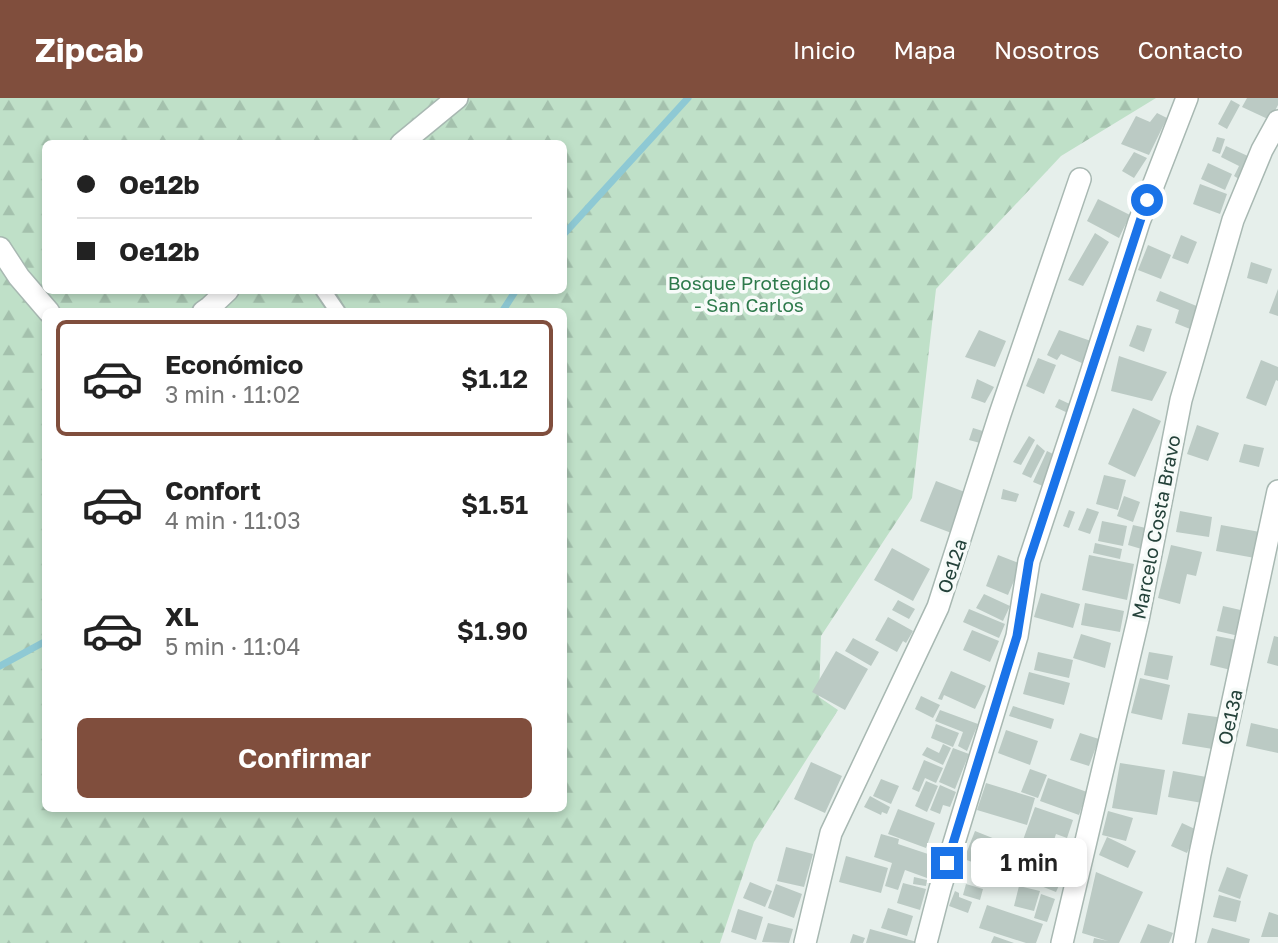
<!DOCTYPE html>
<html lang="es">
<head>
<meta charset="utf-8">
<style>
	body { margin:0; font-family:"Golos Text",sans-serif; background:#f2f2f2; color:#222; height:100vh; display:flex; flex-direction:column; font-size:26px; white-space:nowrap }
	* { box-sizing:border-box; margin:0 }
	p { font-size:23px; color:#767676 }
	.icon { flex:none; width:38px; height:38px; fill:none; stroke:currentColor; stroke-width:2; stroke-linecap:round; stroke-linejoin:round }
	.map { position:relative; flex:1; overflow:hidden }
	.details { position:absolute; left:42px; top:210px; width:525px; height:504px; display:flex; flex-direction:column; background:#fff; border-radius:10px; box-shadow:0 4px 10px #0003 }
	.details>* { flex:none }
	.top-card { position:absolute; left:42px; top:42px; width:525px; height:154px; border-radius:10px; box-shadow:0 4px 10px #0003; display:grid; align-content:center; height:154px; padding:0 35px; background:#fff }
	.end { position:absolute; width:32px; height:32px; margin:-16px; border:9px solid #1a73e8; background:#fff; box-shadow:0 0 0 4px #fff }
	.from { border-radius:50% }
	.bubble { position:absolute; height:49px; border-radius:10px; background:#fff; box-shadow:0 4px 10px #0003; font-size:23px; font-weight:600; line-height:49px; text-align:center }
	.top-card b { display:flex; align-items:center; gap:24px; height:66px; font-size:26px }
	.top-card b+b { border-top:2px solid #e0e0e0 }
	.top-card i { width:18px; height:18px; background:#222 }
	ul { padding:12px 0 0; list-style:none }
	li { display:flex; align-items:center; gap:21px; height:116px; margin:0 14px 10px; padding:0 21px; border:4px solid transparent; border-radius:10px }
	li div { flex:1 }
	li b { display:block; font-size:26px }
	li em { font-style:normal; font-weight:600 }
	li.selected { border-color:#804e3d }
	li>.icon { width:63px; height:63px; stroke-width:1.5 }
	.primary-button { display:flex; gap:14px; margin-top:auto; padding:14px 35px }
	.primary-button a { flex:1; height:80px; border-radius:10px; background:#804e3d; color:#fff; font-size:28px; font-weight:600; line-height:80px; text-align:center }
	header { display:flex; align-items:center; gap:42px; box-sizing:border-box; height:98px; padding:0 35px; background:#804e3d; color:#fff }
	header strong { font-size:33px }
	nav { display:flex; gap:38px; margin-inline-start:auto; font-size:24px }
	.map>svg:first-child { display:block }
	.forest { fill:url(#forest-firs); fill-rule:evenodd }
	.lines { fill:none; stroke-linecap:round; stroke-linejoin:round }
	.stream { stroke:#8ec9d4; stroke-width:7 }
	.building { fill:#bbcac4 }
	.service-casing { stroke:#a8b8b2; stroke-width:18 }
	.minor-casing { stroke:#a8b8b2; stroke-width:24 }
	.service { stroke:#fff; stroke-width:14 }
	.minor { stroke:#fff; stroke-width:21 }
	.route { stroke:#1a73e8; stroke-width:9 }
	.labels { text-anchor:middle; stroke-width:7; stroke-linejoin:round; paint-order:stroke }
	.park-label { font-size:19px; fill:#2d7a4b; stroke:#f7fbf9 }
	.street-label { font-size:19px; fill:#24423a; stroke:#f7fbf9 }
</style>
</head>
<body>
<header>
<strong>Zipcab</strong>
<nav><a>Inicio</a><a>Mapa</a><a>Nosotros</a><a>Contacto</a></nav>
</header>
<div class="map">
<svg width="1278" height="845" viewBox="0 0 1278 845">
	<defs>
		<pattern id="forest-firs" width="22" height="20" patternUnits="userSpaceOnUse" patternTransform="scale(1.75)"><rect width="22" height="20" fill="#bfe0c8"/><path d="M5 1l3.5 6h-7zM16 11l3.5 6h-7z" fill="#a4c1ad"/></pattern>
	</defs>
	<rect width="100%" height="100%" fill="#e6efeb"/>
	<!-- forest -->
	<path class="forest" d="M0,0H1156L1061,58L936,191L912,400L821,538L819,599L838,612L754,744L720,845H0ZM46,46H564V192H46ZM46,214H564V710H46Z"/>
	<g class="lines">
		<!-- stream -->
		<path class="stream" d="M564,136L688,0
			M502,214L516,192
			M0,568L46,543"/>
	</g>
	<!-- building -->
	<path class="building" d="M1247,0H1278V7L1270,22L1242,9Z
		M1231,2L1240,7L1227,31L1218,26Z
		M1157,15L1167,20L1149,57L1121,46L1136,18L1150,24Z
		M1217,39L1225,41L1220,56L1212,53Z
		M1226,48L1250,59L1239,81L1234,78L1239,68L1221,59Z
		M1134,54L1147,60L1134,80L1122,73Z
		M1208,65L1232,76L1225,92L1201,81Z
		M1200,86L1227,96L1220,116L1193,106Z
		M1098,101L1130,117L1119,140L1087,123Z
		M1095,135L1109,144L1083,188L1068,182Z
		M1181,137L1197,144L1188,166L1172,160Z
		M1148,147L1171,157L1161,181L1138,172Z
		M1251,164L1272,171L1267,186L1247,180Z
		M1278,191V218L1269,215Z
		M1160,193L1199,209L1190,231L1175,225L1179,212L1156,203Z
		M1137,227L1152,231L1144,254L1129,248Z
		M979,232L1006,243L995,269L965,259Z
		M1059,232L1091,243L1084,266L1061,256L1057,262L1047,257Z
		M1119,258L1167,274L1152,303L1111,293Z
		M1038,260L1056,267L1044,296L1026,288Z
		M1261,262L1278,269V283L1276,282L1266,308L1246,300Z
		M977,281L994,289L985,305L971,300Z
		M1059,301L1074,308L1070,316L1055,309Z
		M1133,310L1161,323L1135,379L1108,366Z
		M1197,327L1219,335L1208,363L1187,356Z
		M973,330L986,334L980,345L969,342Z
		M1029,338L1035,342L1021,367L1013,364Z
		M1037,346L1045,353L1031,380L1022,376Z
		M1244,346L1264,350L1259,369L1239,364Z
		M1047,353L1061,360L1050,391L1033,384Z
		M1104,377L1126,382L1118,412L1096,406Z
		M936,383L970,396L954,436L920,423Z
		M1003,391L1019,396L1016,404L1001,401Z
		M1124,398L1140,404L1133,424L1117,418Z
		M1087,410L1099,414L1090,436L1078,432Z
		M1069,412L1075,414L1069,430L1063,428Z
		M1180,413L1212,419L1209,439L1176,434Z
		M1102,423L1127,428L1123,448L1098,443Z
		M1133,427L1150,431L1145,452L1128,447Z
		M1221,427L1260,434L1255,460L1216,453Z
		M1095,445L1122,451L1120,461L1093,455Z
		M1171,447L1202,454L1196,478L1187,476L1180,506L1158,500Z
		M892,450L930,471L913,503L874,482Z
		M998,457L1021,466L1008,497L986,488Z
		M1089,457L1134,466L1127,502L1082,492Z
		M1041,495L1080,506L1073,530L1034,519Z
		M984,496L1010,508L1003,523L976,510Z
		M898,502L915,511L909,521L892,512Z
		M1085,505L1124,513L1120,534L1081,527Z
		M1223,508L1245,513L1239,538L1217,533Z
		M969,511L1005,526L999,540L963,524Z
		M888,519L913,533L906,545L903,543L897,554L875,542Z
		M972,532L999,543L990,564L963,552Z
		M1081,536L1111,545L1105,570L1073,560Z
		M1216,538L1237,542L1231,572L1210,567Z
		M1274,538L1278,539V568L1267,565Z
		M853,540L879,554L871,568L845,553Z
		M836,553L868,571L845,612L812,594Z
		M1038,554L1073,562L1069,580L1034,572Z
		M1149,554L1173,558L1168,582L1144,577Z
		M951,573L986,588L975,611L944,597L942,602L938,601Z
		M1029,574L1070,585L1064,607L1023,596Z
		M1140,580L1170,587L1162,622L1131,615Z
		M921,598L940,607L933,620L915,611Z
		M1013,608L1054,621L1051,631L1009,618Z
		M940,612L978,626L967,653L958,648L963,634L935,623Z
		M1188,615L1224,620L1219,652L1182,646Z
		M1251,625L1278,631V655L1246,648Z
		M936,626L959,635L953,649L931,640Z
		M1006,632L1038,643L1030,667L998,655Z
		M1080,635L1099,641L1089,668L1070,662Z
		M943,646L951,650L943,667L922,657L927,649L939,655Z
		M953,650L969,656L955,691L939,684Z
		M924,662L943,670L936,685L925,680L919,694L912,691Z
		M811,664L842,678L825,715L794,701Z
		M1120,665L1165,672L1157,717L1112,710Z
		M1030,671L1047,677L1038,700L1021,694Z
		M1173,673L1212,680L1208,706L1168,699Z
		M1048,680L1087,694L1079,717L1040,703Z
		M881,681L899,688L891,706L873,698Z
		M926,683L938,688L927,714L915,708Z
		M986,685L1035,700L1027,727L977,712Z
		M940,687L956,694L950,709L943,707L940,716L930,712Z
		M870,698L890,709L887,716L882,714L881,717L864,709Z
		M1035,709L1073,722L1067,740L1056,736L1051,751L1023,742Z
		M898,711L935,725L926,750L888,736Z
		M1108,713L1133,720L1126,743L1102,737Z
		M1182,725L1197,732L1187,755L1171,748Z
		M975,733L1000,743L997,751L987,748L980,767L964,761Z
		M881,736L899,741L898,746L934,758L927,780L905,772L898,792L885,788L892,765L874,759Z
		M1107,739L1136,753L1128,770L1099,757Z
		M786,749L813,756L804,789L777,783Z
		M1005,750L1040,763L1035,776L1018,770L1014,780L996,773Z
		M846,758L888,770L881,795L839,784Z
		M1045,765L1065,774L1056,794L1036,786Z
		M1227,769L1248,777L1240,801L1218,793Z
		M1096,774L1143,794L1119,845H1093L1094,840L1108,843L1082,835Z
		M914,779L927,782L926,788L913,786Z
		M750,784L772,793L765,809L743,800Z
		M903,785L926,791L920,812L897,805Z
		M776,786L802,796L794,820L768,810Z
		M966,786L983,791L980,802L963,797Z
		M1019,788L1040,793L1034,813L1014,808Z
		M955,793L959,795V799L972,804L968,815L949,808Z
		M1041,796L1055,801L1047,824L1034,820Z
		M1219,797L1241,803L1236,824L1213,819Z
		M987,807L1043,826L1036,845H1026L979,830Z
		M888,810L913,818L907,838L881,830Z
		M738,811L763,819L756,842L731,834Z
		M1269,814L1278,817V839H1261Z
		M768,825L793,831L789,845L762,844Z
		M1148,826L1173,835L1169,845H1140Z
		M1212,830L1250,841L1249,845H1207Z
		M870,831L917,844L916,845H866Z
		M853,836L865,840L863,845H850Z
		M994,838L1014,845H991Z"/>
	<g class="lines">
		<defs>
			<path id="service" d="M323,192L338,214"/>
			<path id="minor" d="M401,46L457,0
				M0,150L19,179L49,214
				M203,214L210,209L228,192
				M805,845L831,735L938,509L1000,316L1080,81
				M926,845L940,791L1017,538L1029,463L1085,294L1139,124L1187,0
				M1062,845L1138,522L1181,302L1233,122L1262,52L1278,23
				M1184,845L1200,756L1278,393"/>
		</defs>
		<!-- service casing -->
		<use href="#service" class="service-casing"/>
		<!-- minor casing -->
		<use href="#minor" class="minor-casing"/>
		<!-- service -->
		<use href="#service" class="service"/>
		<!-- minor -->
		<use href="#minor" class="minor"/>
	</g>
	<g class="lines">
		<!-- route -->
		<path class="route" d="M947,765L1017,538L1029,463L1147,102"/>
	</g>
	<g class="labels">
		<!-- park labels -->
		<g class="park-label">
			<text x="749" y="192">Bosque Protegido<tspan x="749" dy="22">- San Carlos</tspan></text>
		</g>
		<!-- street labels -->
		<g class="street-label">
			<text transform="translate(1156 429) rotate(-79)" y="7">Marcelo Costa Bravo</text>
			<text transform="translate(952 468) rotate(-72)" y="7">Oe12a</text>
			<text transform="translate(1230 619) rotate(-78)" y="7">Oe13a</text>
		</g>
	</g>
</svg>
<i class="end from" style="left:1147px;top:102px"></i>
<i class="end" style="left:947px;top:765px"></i>
<div class="bubble" style="left:971px;top:740px;width:116px">1 min</div>
<div class="top-card">
<b><i class="from"></i>Oe12b</b>
<b><i></i>Oe12b</b>
</div>
<section class="details">
<ul>
<li class="selected"><svg class="icon" aria-label="car" viewBox="0 0 24 24"><path d="M5 17H2v-5l4-1 3-4h7l3 4 3 1v5h-3M9 17h6M6 11h13"/><circle cx="7" cy="17" r="2"/><circle cx="17" cy="17" r="2"/></svg><div><b>Económico</b><p>3 min · 11:02</p></div><em>$1.12</em></li>
<li><svg class="icon" aria-label="car" viewBox="0 0 24 24"><path d="M5 17H2v-5l4-1 3-4h7l3 4 3 1v5h-3M9 17h6M6 11h13"/><circle cx="7" cy="17" r="2"/><circle cx="17" cy="17" r="2"/></svg><div><b>Confort</b><p>4 min · 11:03</p></div><em>$1.51</em></li>
<li><svg class="icon" aria-label="car" viewBox="0 0 24 24"><path d="M5 17H2v-5l4-1 3-4h7l3 4 3 1v5h-3M9 17h6M6 11h13"/><circle cx="7" cy="17" r="2"/><circle cx="17" cy="17" r="2"/></svg><div><b>XL</b><p>5 min · 11:04</p></div><em>$1.90</em></li>
</ul>
<div class="primary-button"><a>Confirmar</a></div>
</section>
</div>
</body>
</html>
